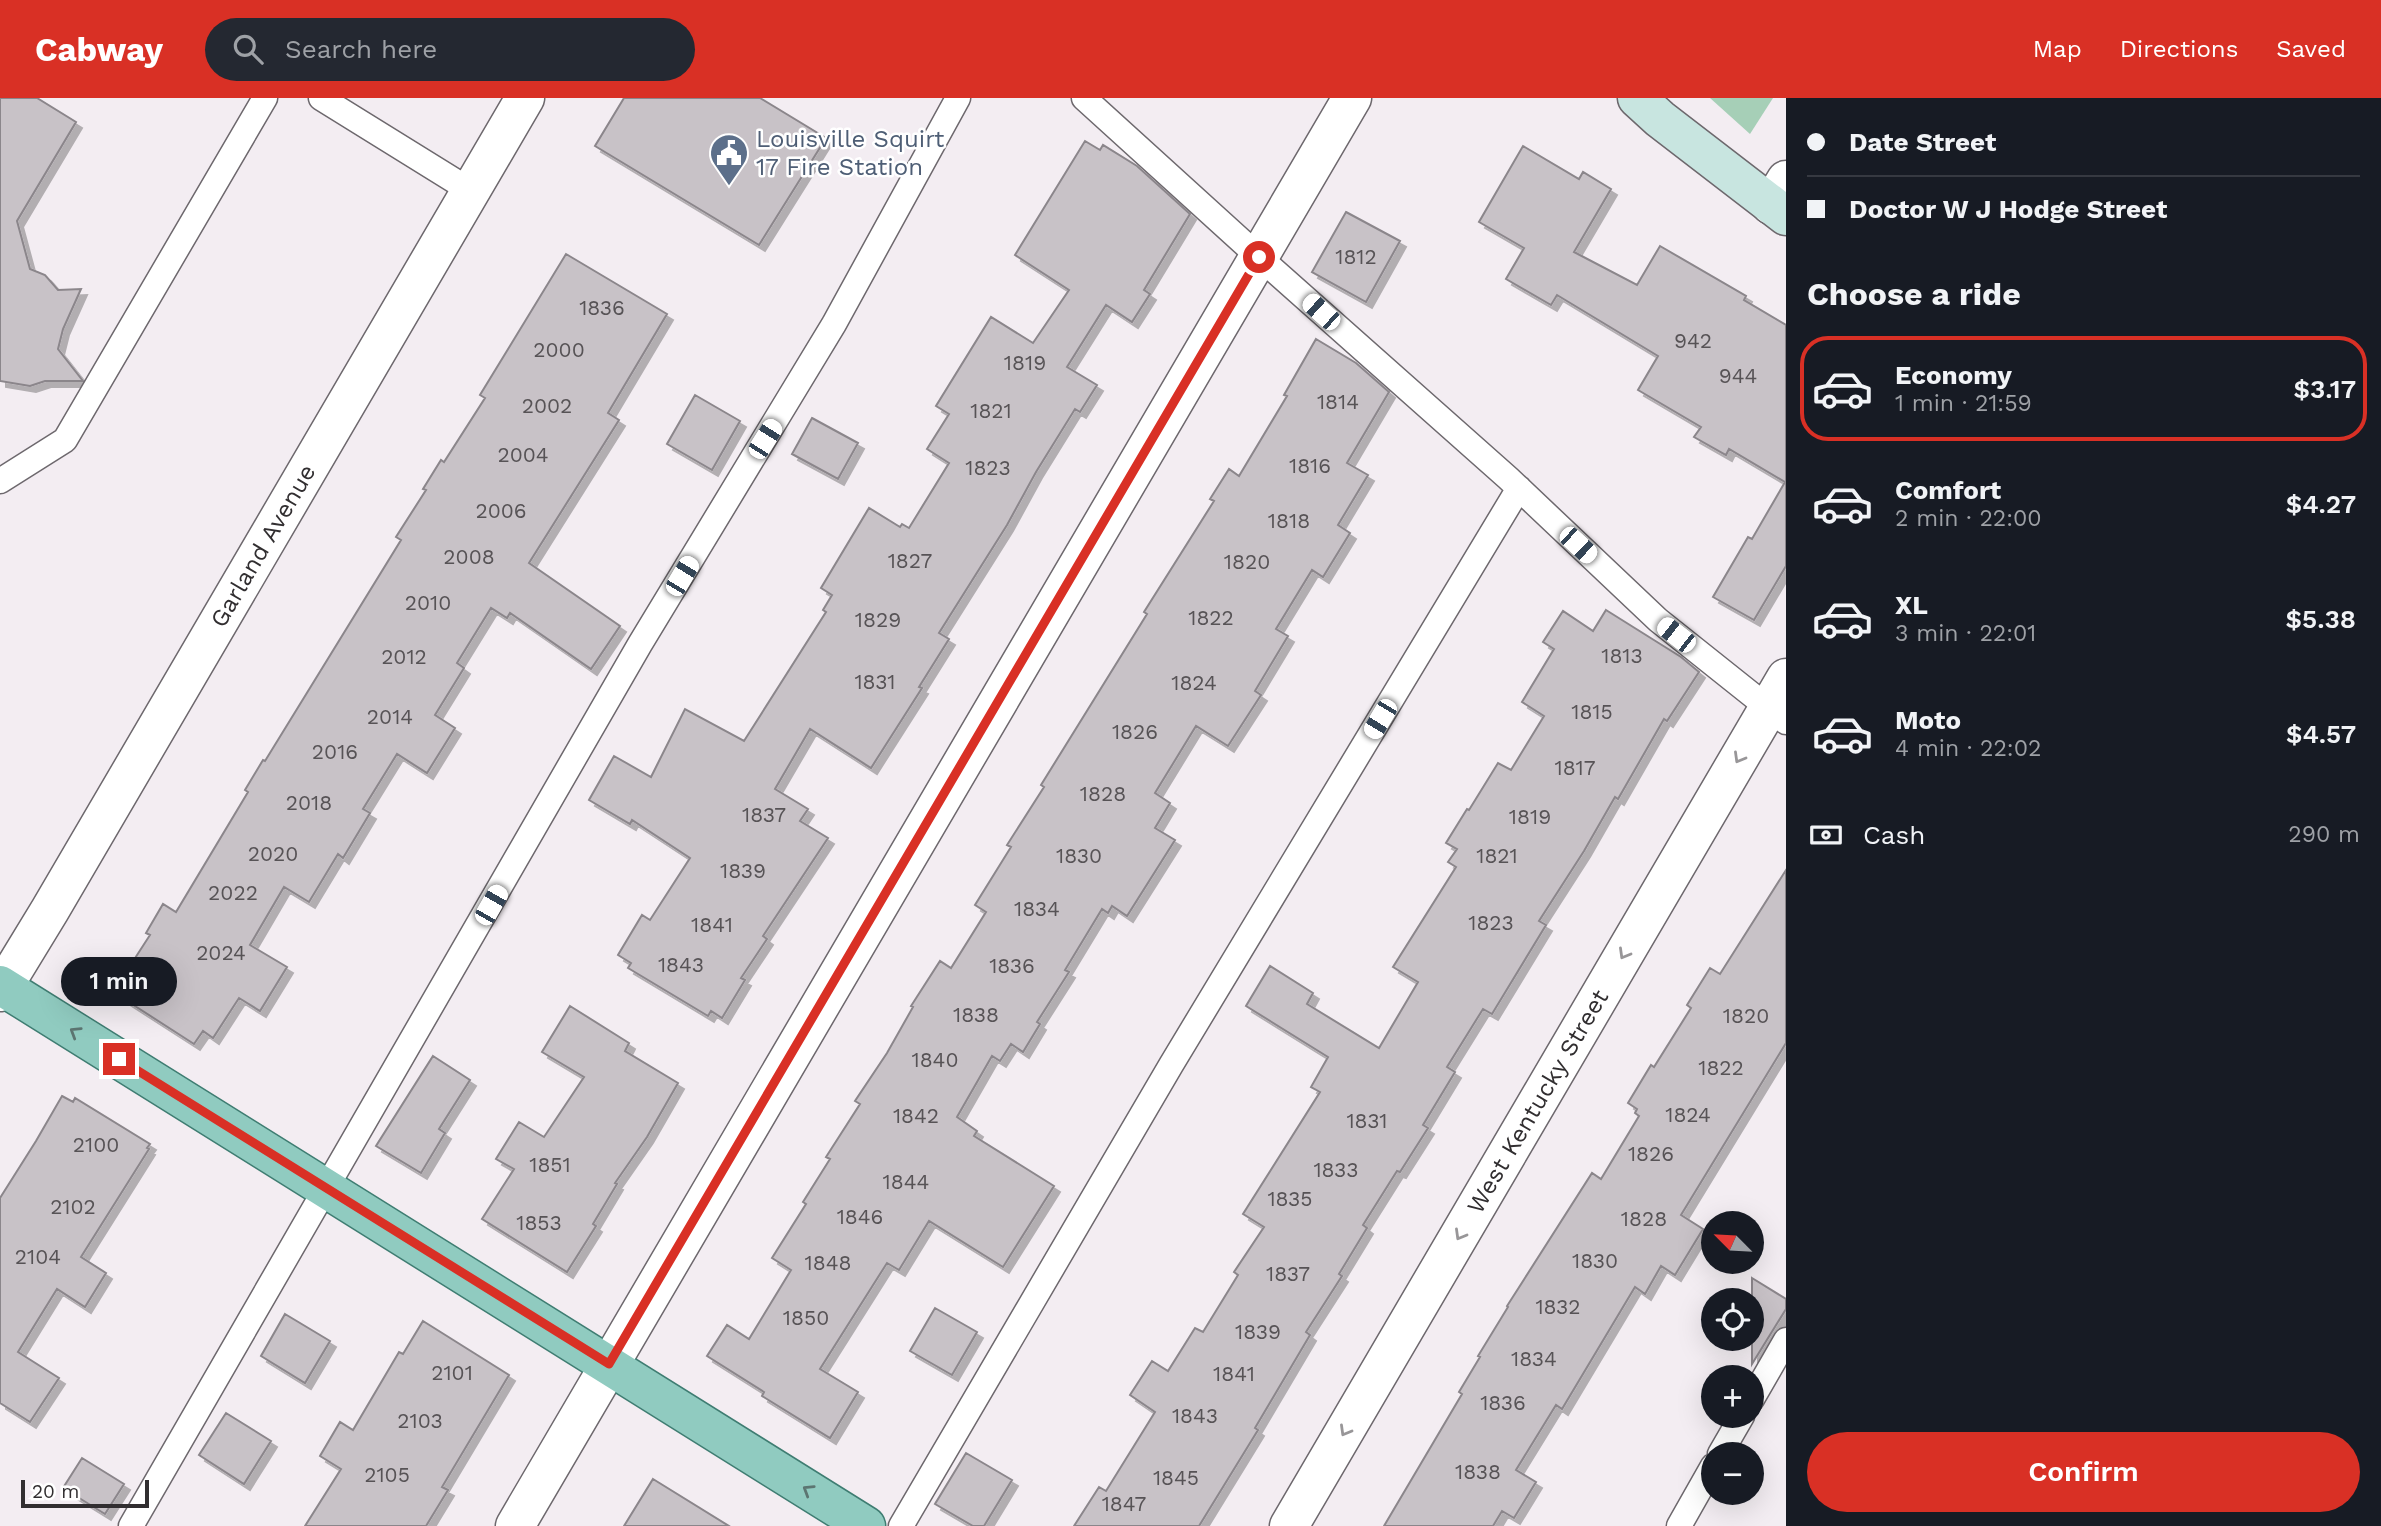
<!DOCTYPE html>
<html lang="en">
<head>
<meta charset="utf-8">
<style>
	body { margin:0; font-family:"Work Sans",sans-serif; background:#242831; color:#f1f3f6; height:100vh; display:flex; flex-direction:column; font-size:26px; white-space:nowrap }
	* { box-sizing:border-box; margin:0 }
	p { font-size:23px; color:#9ea1a6 }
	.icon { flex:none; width:38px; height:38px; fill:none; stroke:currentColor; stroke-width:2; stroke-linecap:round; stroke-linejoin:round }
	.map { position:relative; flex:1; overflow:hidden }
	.side { display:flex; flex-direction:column; background:#171b24; width:595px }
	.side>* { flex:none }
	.guide { display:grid; align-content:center; height:154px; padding:0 21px; background:#171b24 }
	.needle { width:46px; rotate:294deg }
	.fabs { position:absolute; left:1701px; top:1113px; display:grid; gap:14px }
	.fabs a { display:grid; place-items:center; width:63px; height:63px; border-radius:50%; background:#171b24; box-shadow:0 7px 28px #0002; font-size:35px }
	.scale { position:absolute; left:21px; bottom:18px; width:128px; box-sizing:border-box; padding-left:7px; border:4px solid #312e30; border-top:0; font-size:19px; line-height:24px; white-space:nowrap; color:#312e30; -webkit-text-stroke:5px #fff; paint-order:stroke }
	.end { position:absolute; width:32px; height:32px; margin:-16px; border:9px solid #d93025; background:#fff; box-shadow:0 0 0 4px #fff }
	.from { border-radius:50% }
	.bubble { position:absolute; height:49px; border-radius:24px; background:#171b24; box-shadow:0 7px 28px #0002; font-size:23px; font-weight:600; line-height:49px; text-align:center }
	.car { position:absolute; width:21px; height:42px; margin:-21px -10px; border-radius:9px; box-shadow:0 0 5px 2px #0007; background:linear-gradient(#fff 24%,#345 0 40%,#fff 0 76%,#345 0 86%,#fff 0) }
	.guide b { display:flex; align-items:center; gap:24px; height:66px; font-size:26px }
	.guide b+b { border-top:2px solid #363941 }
	.guide i { width:18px; height:18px; background:#f1f3f6 }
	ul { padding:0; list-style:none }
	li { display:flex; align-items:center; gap:21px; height:105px; margin:0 14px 10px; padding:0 7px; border:4px solid transparent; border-radius:28px }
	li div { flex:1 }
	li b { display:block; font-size:26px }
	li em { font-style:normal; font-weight:600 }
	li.current { border-color:#d93025 }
	li>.icon { width:63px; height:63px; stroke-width:1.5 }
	h2 { padding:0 21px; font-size:32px; line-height:84px }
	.pay { display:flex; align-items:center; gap:18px; height:77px; padding:0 21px; font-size:26px }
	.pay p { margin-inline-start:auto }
	.button { display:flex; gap:14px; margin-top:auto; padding:14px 21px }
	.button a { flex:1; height:80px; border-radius:42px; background:#d93025; color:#fff; font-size:28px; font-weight:600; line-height:80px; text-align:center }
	header { display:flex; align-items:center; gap:42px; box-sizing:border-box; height:98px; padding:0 35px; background:#d93025; color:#fff }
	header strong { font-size:33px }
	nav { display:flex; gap:38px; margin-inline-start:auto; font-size:24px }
	.search { width:490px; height:63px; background:#242831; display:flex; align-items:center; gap:18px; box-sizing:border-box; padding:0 24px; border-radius:38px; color:#9ea1a6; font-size:26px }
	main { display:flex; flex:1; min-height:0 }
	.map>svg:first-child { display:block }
	.green { fill:#a6cfb7 }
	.building { fill:#c8c2c7; stroke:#8b868b; stroke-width:2; filter:url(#shadow) }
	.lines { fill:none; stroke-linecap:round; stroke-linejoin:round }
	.lane-casing { stroke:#6d686d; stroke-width:27 }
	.street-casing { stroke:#6d686d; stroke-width:41 }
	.secondary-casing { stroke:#6d686d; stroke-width:41 }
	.primary-casing { stroke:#3f7d72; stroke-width:41 }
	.lane { stroke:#fff; stroke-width:24 }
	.street { stroke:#fff; stroke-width:38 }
	.secondary { stroke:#c8e5e0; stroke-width:38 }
	.primary { stroke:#90cbc0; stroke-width:38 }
	.oneway { stroke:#989698 }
	.oneway2 { stroke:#5c7571 }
	.route { stroke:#d93025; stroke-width:9 }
	.labels { text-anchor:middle; stroke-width:5; stroke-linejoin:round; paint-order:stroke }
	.number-label { font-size:21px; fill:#575356 }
	.service-label { font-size:24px; fill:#4e5e75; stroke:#fff; text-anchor:start }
	.street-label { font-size:24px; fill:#312e30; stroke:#fff }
</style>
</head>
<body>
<header>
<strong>Cabway</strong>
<div class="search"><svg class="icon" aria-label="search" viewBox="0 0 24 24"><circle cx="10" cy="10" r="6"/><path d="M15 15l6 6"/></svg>Search here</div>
<nav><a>Map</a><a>Directions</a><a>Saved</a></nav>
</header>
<main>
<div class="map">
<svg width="1786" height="1428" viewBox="0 0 1786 1428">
	<defs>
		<filter id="shadow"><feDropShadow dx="6" dy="6" stdDeviation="0" flood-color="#0004"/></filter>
	</defs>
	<rect width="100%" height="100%" fill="#f3edf2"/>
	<!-- green -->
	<path class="green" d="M1710,0H1773L1750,36Z"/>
	<!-- building -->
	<path class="building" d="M0,0H37L76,24L17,123L30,171L45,177L58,192L81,191L63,231L58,251L83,283H45L30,288L0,283Z
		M624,0H760L826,40L759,147L595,48Z
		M1085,43L1100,52L1103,47L1137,68L1190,116L1144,192L1150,196L1132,224L1106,207L1067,269L1097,287L1080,314L1075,311L1036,374L1007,427L939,535L949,541L919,589L922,590L871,670L810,631L775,691L808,711L800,723L828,740L763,838L767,841L741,880L745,882L722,920L711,913L708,918L628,870L631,865L618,857L642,817L650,822L690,760L632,722L630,726L589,702L614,658L651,679L685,611L744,643L826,514L823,512L832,497L821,490L869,410L900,429L902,426L909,430L949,365L927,351L949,316L936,308L991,219L1033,245L1069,192L1015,157Z
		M1523,48L1579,81L1583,74L1611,91L1574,154L1637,187L1660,148L1746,198L1744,202L1786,227V468L1754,522L1713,499L1748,439L1752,441L1785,384L1729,351L1726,357L1694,339L1701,329L1638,292L1658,258L1557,197L1551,207L1506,181L1524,150L1479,124Z
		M1346,114L1400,143L1366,204L1312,174Z
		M566,156L667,216L608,315L619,322L529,465L620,528L591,571L510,515L507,520L491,510L457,565L464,570L435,617L455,630L427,675L397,656L363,711L370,715L343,760L338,756L309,804L284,789L250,847L287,869L260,913L239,900L213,940L203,933L194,946L121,899L124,894L117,888L150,837L146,835L163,806L176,814L248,694L245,692L263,662L265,663L401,442L396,439L426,392L423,391L441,362L444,364L485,300L480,297Z
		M1316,241L1356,265L1389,294L1347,365L1368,377L1338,427L1350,435L1323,479L1312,472L1276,531L1288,538L1255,593L1261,597L1228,648L1196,628L1155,695L1170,705L1155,730L1175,742L1127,818L1112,808L1108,815L1102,811L1065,872L1069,874L1037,924L1040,926L1023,954L1011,946L1000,963L992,958L957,1019L977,1033L974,1038L1054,1088L1003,1169L929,1123L899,1172L887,1165L820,1271L858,1294L830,1340L762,1298L764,1294L707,1258L727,1227L749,1241L791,1172L772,1160L806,1106L803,1104L830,1061L826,1059L860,1006L855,1003L887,955L913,909L911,908L940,863L951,870L986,814L975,807L1011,749L1007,747L1044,689L1041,687L1147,516L1144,514L1214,403L1210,401L1229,371L1239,378L1287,298L1284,297Z
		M695,297L740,323L712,372L667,346Z
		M812,320L858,345L838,381L792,356Z
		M1606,512L1681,559L1699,574L1667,623L1664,621L1618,701L1615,699L1584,753L1539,823L1546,827L1492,916L1483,911L1447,969L1455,974L1423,1027L1428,1030L1400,1074L1397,1073L1363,1127L1367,1130L1339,1176L1342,1178L1306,1234L1310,1237L1255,1330L1258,1332L1199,1428H1074L1099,1389L1106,1393L1155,1314L1130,1297L1152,1263L1168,1273L1195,1230L1203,1234L1238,1177L1234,1174L1264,1129L1243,1116L1320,994L1311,989L1328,959L1246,908L1270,868L1313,895L1307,906L1379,950L1418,884L1393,869L1456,769L1448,764L1457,751L1446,745L1467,711L1469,712L1498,665L1511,672L1544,618L1522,604L1554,551L1543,544L1563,513L1593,533Z
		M1786,772V945L1681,1117L1703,1131L1675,1177L1661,1168L1645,1196L1635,1189L1562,1311L1556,1307L1516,1372L1536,1384L1514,1420L1502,1413L1493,1428H1384L1462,1296L1459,1294L1480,1259L1478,1258L1508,1209L1507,1208L1592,1075L1601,1081L1639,1018L1635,1015L1637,1011L1628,1005L1651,967L1654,969L1691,910L1687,907L1710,870L1720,876Z
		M570,908L629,945L625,953L678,985L647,1039L615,1085L617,1086L593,1126L596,1128L567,1174L482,1121L514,1071L496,1061L519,1024L544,1039L584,979L542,954Z
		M433,958L470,982L439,1031L445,1035L421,1075L376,1048Z
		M62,998L73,1004L75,1000L150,1046L147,1050L149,1051L81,1159L106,1175L85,1209L57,1191L18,1254L59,1280L30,1324L0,1305V1100L36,1043Z
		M1752,1180L1786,1201V1211L1752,1266Z
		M935,1210L977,1234L952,1277L910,1253Z
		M285,1216L330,1243L305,1285L261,1258Z
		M423,1223L509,1277L442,1389L448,1392L426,1428H305L341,1371L320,1358L340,1324L353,1332L399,1254L403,1256Z
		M226,1315L271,1343L244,1386L199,1357Z
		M966,1355L1012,1382L984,1428H973L935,1406Z
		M82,1360L124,1386L105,1416L63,1390Z
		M653,1381L729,1428H624Z"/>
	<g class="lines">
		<defs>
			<path id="lane" d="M321,0L471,93
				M1084,0L1259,159L1508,380L1658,522L1786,624
				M0,383L65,342L265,0
				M1752,1301L1786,1242
				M1720,1356L1742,1318
				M131,1428L640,546L834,226L958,0
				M901,1428L1171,967L1519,390
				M1679,1428L1713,1368"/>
			<g id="street">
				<path d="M1771,107L1786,82"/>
				<path id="s1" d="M0,894L50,812L525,0"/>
				<path d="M515,1428L1352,0"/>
				<path id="s2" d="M1289,1428L1786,580"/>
			</g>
			<path id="secondary" d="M1637,0L1660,21L1786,118"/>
			<path id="primary" d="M0,887L866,1428"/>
		</defs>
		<!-- lane casing -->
		<use href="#lane" class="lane-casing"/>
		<!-- street casing -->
		<use href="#street" class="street-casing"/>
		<!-- secondary casing -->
		<use href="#secondary" class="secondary-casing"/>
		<!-- primary casing -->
		<use href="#primary" class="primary-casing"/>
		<!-- lane -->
		<use href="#lane" class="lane"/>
		<!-- street -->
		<use href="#street" class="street"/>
		<!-- secondary -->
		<use href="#secondary" class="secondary"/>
		<!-- primary -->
		<use href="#primary" class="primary"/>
	</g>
	<!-- one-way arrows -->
	<defs><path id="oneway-chevron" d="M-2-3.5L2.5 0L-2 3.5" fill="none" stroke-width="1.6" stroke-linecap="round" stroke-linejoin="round" transform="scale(1.75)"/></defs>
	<g class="oneway">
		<use href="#oneway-chevron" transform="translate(1739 660) rotate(120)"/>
		<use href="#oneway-chevron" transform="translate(1624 856) rotate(120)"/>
		<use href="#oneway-chevron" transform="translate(1460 1137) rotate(120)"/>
		<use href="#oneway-chevron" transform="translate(1345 1333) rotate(120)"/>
	</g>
	<g class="oneway2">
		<use href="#oneway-chevron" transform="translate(75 934) rotate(-148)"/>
		<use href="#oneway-chevron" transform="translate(808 1392) rotate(-148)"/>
	</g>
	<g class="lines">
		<!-- route -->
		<path class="route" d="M119,961L609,1266L1259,159"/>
	</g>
	<!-- icons -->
	<defs>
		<symbol id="civic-pin" viewBox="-11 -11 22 30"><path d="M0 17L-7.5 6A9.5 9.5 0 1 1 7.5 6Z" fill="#5c6f8a" stroke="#fff"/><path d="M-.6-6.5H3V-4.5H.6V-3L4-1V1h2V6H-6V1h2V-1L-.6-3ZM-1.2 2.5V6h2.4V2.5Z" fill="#fff"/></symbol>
	</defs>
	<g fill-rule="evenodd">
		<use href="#civic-pin" x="707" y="33" width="44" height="60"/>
	</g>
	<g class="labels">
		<!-- number labels -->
		<g class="number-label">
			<text x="1356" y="166">1812</text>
			<text x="602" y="217">1836</text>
			<text x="1693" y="250">942</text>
			<text x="559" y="259">2000</text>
			<text x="1025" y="272">1819</text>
			<text x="1738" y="285">944</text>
			<text x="1338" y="311">1814</text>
			<text x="547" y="315">2002</text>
			<text x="991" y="320">1821</text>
			<text x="523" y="364">2004</text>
			<text x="1310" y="375">1816</text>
			<text x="988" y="377">1823</text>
			<text x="501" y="420">2006</text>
			<text x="1289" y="430">1818</text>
			<text x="469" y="466">2008</text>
			<text x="910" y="470">1827</text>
			<text x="1247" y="471">1820</text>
			<text x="428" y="512">2010</text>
			<text x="1211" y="527">1822</text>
			<text x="878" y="529">1829</text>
			<text x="1622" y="565">1813</text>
			<text x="404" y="566">2012</text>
			<text x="875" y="591">1831</text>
			<text x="1194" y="592">1824</text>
			<text x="1592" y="621">1815</text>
			<text x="390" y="626">2014</text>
			<text x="1135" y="641">1826</text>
			<text x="335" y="661">2016</text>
			<text x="1575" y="677">1817</text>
			<text x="1103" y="703">1828</text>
			<text x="309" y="712">2018</text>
			<text x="764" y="724">1837</text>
			<text x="1530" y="726">1819</text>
			<text x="273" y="763">2020</text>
			<text x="1079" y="765">1830</text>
			<text x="1497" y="765">1821</text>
			<text x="743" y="780">1839</text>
			<text x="233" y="802">2022</text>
			<text x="1037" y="818">1834</text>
			<text x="1491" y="832">1823</text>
			<text x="712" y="834">1841</text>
			<text x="221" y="862">2024</text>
			<text x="681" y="874">1843</text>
			<text x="1012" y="875">1836</text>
			<text x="976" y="924">1838</text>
			<text x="1746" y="925">1820</text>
			<text x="935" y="969">1840</text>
			<text x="1721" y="977">1822</text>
			<text x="1688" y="1024">1824</text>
			<text x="916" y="1025">1842</text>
			<text x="1367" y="1030">1831</text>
			<text x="96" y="1054">2100</text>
			<text x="1651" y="1063">1826</text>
			<text x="550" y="1074">1851</text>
			<text x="1336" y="1079">1833</text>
			<text x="906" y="1091">1844</text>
			<text x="1290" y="1108">1835</text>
			<text x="73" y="1116">2102</text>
			<text x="860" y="1126">1846</text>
			<text x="1644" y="1128">1828</text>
			<text x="539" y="1132">1853</text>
			<text x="38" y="1166">2104</text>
			<text x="1595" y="1170">1830</text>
			<text x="828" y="1172">1848</text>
			<text x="1288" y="1183">1837</text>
			<text x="1558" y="1216">1832</text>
			<text x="806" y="1227">1850</text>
			<text x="1258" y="1241">1839</text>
			<text x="1534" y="1268">1834</text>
			<text x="452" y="1282">2101</text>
			<text x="1234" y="1283">1841</text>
			<text x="1503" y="1312">1836</text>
			<text x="1195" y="1325">1843</text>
			<text x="420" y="1330">2103</text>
			<text x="1478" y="1381">1838</text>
			<text x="387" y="1384">2105</text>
			<text x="1176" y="1387">1845</text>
			<text x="1124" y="1413">1847</text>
		</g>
		<!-- service labels -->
		<g class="service-label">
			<text x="756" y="49">Louisville Squirt<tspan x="756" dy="28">17 Fire Station</tspan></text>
		</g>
		<!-- street labels -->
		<g class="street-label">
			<text dy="8" stroke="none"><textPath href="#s1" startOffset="518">Garland Avenue</textPath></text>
			<text dy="8" stroke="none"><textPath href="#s2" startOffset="492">West Kentucky Street</textPath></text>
		</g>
	</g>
</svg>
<div class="fabs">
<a><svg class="needle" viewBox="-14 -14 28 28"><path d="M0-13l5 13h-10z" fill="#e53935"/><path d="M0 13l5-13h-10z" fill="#9ea1a6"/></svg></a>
<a><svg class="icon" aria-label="locate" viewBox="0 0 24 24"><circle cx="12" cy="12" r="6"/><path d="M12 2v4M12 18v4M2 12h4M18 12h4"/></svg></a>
<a>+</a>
<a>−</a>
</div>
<div class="scale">20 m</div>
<i class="end from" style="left:1259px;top:159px"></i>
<i class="end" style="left:119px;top:961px"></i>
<div class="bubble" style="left:61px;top:859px;width:116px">1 min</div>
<i class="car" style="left:1321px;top:214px;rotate:312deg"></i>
<i class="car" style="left:765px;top:341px;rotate:32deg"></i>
<i class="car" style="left:1578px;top:447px;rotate:133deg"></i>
<i class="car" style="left:682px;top:478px;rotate:31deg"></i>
<i class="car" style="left:1676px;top:537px;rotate:308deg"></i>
<i class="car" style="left:1380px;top:621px;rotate:211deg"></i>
<i class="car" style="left:491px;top:807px;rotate:30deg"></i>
</div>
<section class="side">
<div class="guide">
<b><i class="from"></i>Date Street</b>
<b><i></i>Doctor W J Hodge Street</b>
</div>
<h2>Choose a ride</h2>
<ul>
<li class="current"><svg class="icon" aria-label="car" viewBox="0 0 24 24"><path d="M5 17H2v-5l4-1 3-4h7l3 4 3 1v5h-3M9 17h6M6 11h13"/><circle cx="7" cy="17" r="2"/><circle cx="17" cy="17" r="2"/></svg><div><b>Economy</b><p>1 min · 21:59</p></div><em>$3.17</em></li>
<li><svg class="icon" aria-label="car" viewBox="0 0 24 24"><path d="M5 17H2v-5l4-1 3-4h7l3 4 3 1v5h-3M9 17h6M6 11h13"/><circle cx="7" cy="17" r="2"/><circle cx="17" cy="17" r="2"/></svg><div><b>Comfort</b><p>2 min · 22:00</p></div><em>$4.27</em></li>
<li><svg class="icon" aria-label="car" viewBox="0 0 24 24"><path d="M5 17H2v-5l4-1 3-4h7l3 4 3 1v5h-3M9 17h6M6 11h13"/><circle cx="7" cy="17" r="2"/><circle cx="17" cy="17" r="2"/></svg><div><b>XL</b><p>3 min · 22:01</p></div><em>$5.38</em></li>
<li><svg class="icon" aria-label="car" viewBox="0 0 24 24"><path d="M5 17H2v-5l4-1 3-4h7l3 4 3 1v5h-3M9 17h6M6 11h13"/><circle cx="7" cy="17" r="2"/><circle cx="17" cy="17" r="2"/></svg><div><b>Moto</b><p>4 min · 22:02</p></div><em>$4.57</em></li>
</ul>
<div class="pay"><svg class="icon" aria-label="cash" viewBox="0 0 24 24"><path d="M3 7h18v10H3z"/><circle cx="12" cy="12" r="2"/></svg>Cash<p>290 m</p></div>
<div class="button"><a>Confirm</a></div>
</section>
</main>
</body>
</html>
